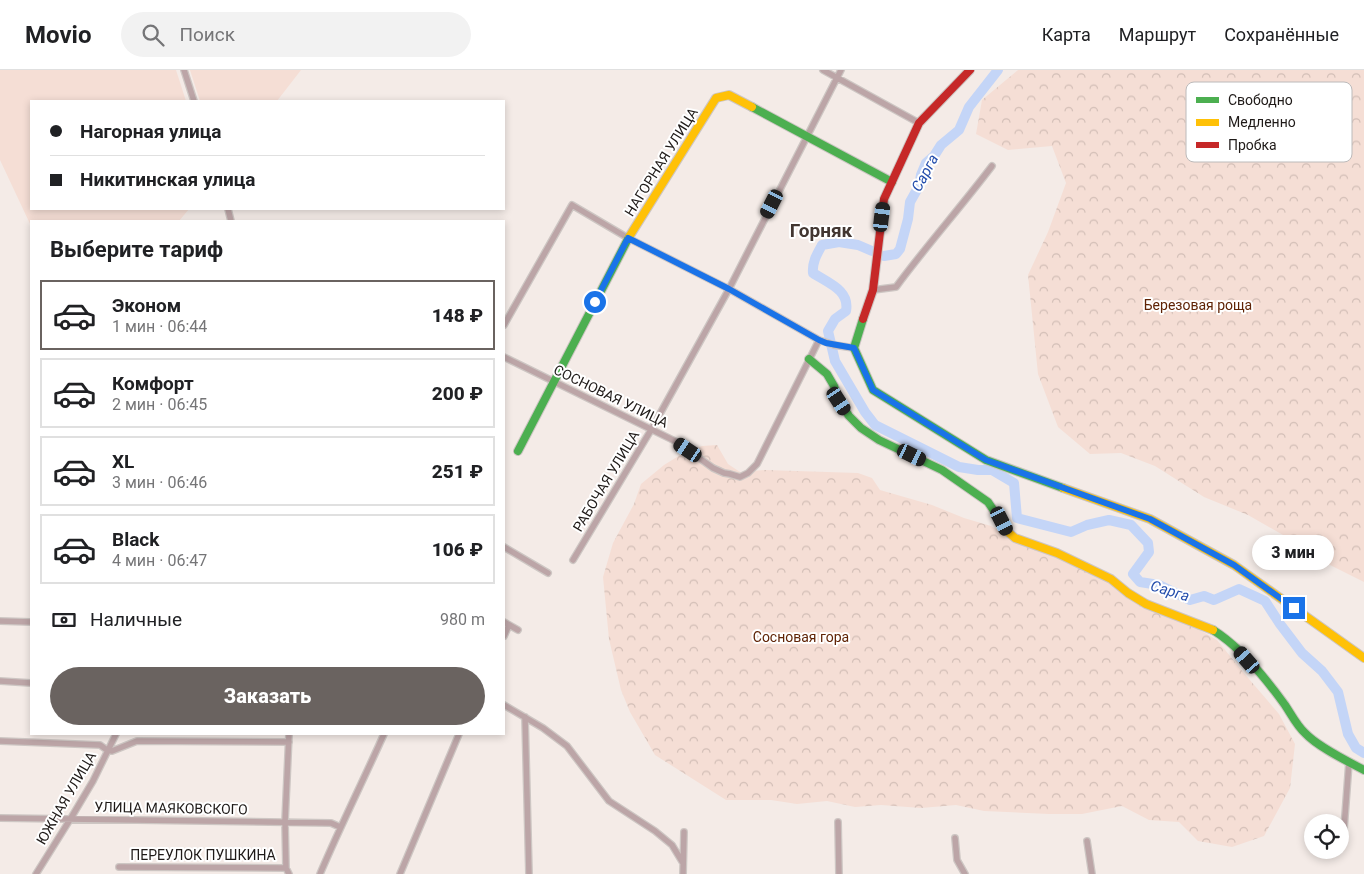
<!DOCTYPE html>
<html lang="ru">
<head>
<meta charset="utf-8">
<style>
	body { margin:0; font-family:Roboto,sans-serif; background:#f2f2f2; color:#202124; height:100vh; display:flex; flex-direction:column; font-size:19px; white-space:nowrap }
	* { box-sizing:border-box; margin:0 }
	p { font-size:16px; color:#757577 }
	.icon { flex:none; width:28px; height:28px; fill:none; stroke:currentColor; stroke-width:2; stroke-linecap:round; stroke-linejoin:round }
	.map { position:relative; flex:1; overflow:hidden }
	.panel { position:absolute; left:30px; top:150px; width:475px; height:515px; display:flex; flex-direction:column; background:#fff; border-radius:0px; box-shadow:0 2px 8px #0003 }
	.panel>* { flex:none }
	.guide { position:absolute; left:30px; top:30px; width:475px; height:110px; border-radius:0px; box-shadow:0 2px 8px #0003; display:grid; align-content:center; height:110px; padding:0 20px; background:#fff }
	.buttons { position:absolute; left:1304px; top:744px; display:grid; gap:10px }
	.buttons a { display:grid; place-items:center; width:45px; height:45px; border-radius:50%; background:#fff; box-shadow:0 2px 8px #0003; font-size:25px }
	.end { position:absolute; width:22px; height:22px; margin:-11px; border:6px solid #1a73e8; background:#fff; box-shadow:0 0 0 2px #fff }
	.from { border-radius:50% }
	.bubble { position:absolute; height:35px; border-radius:18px; background:#fff; box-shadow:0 2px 8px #0003; font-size:16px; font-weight:800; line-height:35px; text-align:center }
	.car { position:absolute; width:15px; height:30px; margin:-15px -8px; border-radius:6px; box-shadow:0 0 4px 1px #0007; background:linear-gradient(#222 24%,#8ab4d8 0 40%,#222 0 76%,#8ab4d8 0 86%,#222 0) }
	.guide b { display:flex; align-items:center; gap:18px; height:48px; font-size:19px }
	.guide b+b { border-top:1px solid #e0e0e0 }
	.guide i { width:12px; height:12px; background:#202124 }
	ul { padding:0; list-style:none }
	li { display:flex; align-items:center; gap:15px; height:70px; margin:0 10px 8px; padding:0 10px; border:2px solid #e0e0e0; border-radius:0px }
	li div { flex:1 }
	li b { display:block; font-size:19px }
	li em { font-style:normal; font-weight:800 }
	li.on { border-color:#6a6360 }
	li>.icon { width:45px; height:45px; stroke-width:1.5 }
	h2 { padding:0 20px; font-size:22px; line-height:60px }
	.pay { display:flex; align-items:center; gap:12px; height:55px; padding:0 20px; font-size:19px }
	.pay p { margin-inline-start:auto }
	.action { display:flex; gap:10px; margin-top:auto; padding:10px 20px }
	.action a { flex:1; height:58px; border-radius:30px; background:#6a6360; color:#fff; font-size:20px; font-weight:800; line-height:58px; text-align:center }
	header { display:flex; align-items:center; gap:30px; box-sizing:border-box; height:70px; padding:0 25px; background:#fff; border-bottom:1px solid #e0e0e0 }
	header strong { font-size:24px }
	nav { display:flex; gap:28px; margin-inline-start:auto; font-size:18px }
	.search { width:350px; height:45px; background:#f2f2f2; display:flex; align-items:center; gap:12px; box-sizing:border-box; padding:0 18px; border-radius:28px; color:#757577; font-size:19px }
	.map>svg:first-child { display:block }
	.forest { fill:url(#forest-crowns) }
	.garden { fill:#f5ded5 }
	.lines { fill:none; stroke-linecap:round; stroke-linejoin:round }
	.river { stroke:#c4d5f7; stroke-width:10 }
	.street-casing { stroke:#cdc6c3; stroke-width:8 }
	.fast-casing { stroke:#cdc6c3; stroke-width:10 }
	.slow-casing { stroke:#cdc6c3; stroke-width:10 }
	.jam-casing { stroke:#cdc6c3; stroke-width:10 }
	.street { stroke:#bca5a7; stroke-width:5.5 }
	.fast { stroke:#4caf50; stroke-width:8 }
	.slow { stroke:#ffc107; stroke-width:8 }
	.jam { stroke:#c62828; stroke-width:8 }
	.route { stroke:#1a73e8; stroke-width:6 }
	.labels { text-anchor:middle; stroke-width:4; stroke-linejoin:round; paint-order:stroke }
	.street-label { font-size:14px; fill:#1f1a18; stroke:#fff }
	.park-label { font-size:14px; fill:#5f2305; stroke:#fff }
	.water-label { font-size:15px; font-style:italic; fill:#234dac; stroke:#fff }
	.district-label { font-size:19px; font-weight:bold; fill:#423631; stroke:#fff }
	.key { fill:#fff; stroke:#bcbaba; stroke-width:1 }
	.key-label { font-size:14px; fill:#1f1a18 }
</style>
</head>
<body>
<header>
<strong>Movio</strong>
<div class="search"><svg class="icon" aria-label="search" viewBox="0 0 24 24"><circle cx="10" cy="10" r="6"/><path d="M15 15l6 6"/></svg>Поиск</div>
<nav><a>Карта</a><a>Маршрут</a><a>Сохранённые</a></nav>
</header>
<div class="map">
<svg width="1364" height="804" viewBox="0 0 1364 804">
	<defs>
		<pattern id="forest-crowns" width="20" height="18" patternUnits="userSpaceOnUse" patternTransform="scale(1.25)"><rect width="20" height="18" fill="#f5ded5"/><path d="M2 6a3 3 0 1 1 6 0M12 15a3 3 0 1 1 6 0" fill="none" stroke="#d2beb6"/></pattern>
	</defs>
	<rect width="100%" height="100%" fill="#f4ebe7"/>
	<!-- forest -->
	<path class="forest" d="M1018,0H1364V512L1330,495L1290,469L1248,445L1204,427L1155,396L1121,383L1090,384L1058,357L1038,304L1028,205L1048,162L1066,113L1052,76L1008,80L976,64L982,30Z
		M717,375L728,394L740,402L765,400L858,403L872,408L880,420L932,435L964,448L991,456L1025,476L1060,487L1082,498L1186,552L1217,570L1243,602L1279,644L1295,674L1290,718L1264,766L1232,777L1198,771L1179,752L1149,750L1122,736L1082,744H1049L984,741L956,735L921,738L881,735L855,737L827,731L797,734L771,730H726L655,685L630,642L621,620L609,569L603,507L613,473L634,434L641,414L664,395L685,382L702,376Z"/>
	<!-- garden -->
	<path class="garden" d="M0,0H176L186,31H31V139H189L179,151H31V156L0,90Z
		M190,0H301L277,31H200Z"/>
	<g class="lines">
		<!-- river -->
		<path class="river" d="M872,181L858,175L839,172L822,175C817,184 812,192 813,203C828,213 850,220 846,241L835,249L828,261L835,291L865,342L875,355L959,397L978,400H992L1014,413L1017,448L1071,462L1087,455L1109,450L1131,455L1148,473L1149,482L1133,504L1140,512L1159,515L1190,530L1204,526L1214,530L1239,519L1265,531L1280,554L1302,583L1322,601L1338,622L1348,664L1356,678L1364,683
			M884,186L896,184L900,179L908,149L910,132L919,116L921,105L926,93L934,86L941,75L959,60L969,37L998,0"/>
		<defs>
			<path id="street" d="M184,0L194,31
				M823,0L919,53
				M228,139L231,151
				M873,220L896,217C927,175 961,137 992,96
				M504,255L572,135L628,168L729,219L819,270L834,275L854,278
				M504,287L677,372L713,398L724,403L730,404L740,407L748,403L757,394L819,270
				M504,477L548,503
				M573,490L651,360L729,219L841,0
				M0,551L31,552
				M504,552L518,560
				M504,566L509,555
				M0,611L31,613
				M504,635L543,658L567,676L609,731L655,761L672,775L683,793
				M525,647L529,804
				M0,671L100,675L107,680L112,681L137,671L289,672
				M0,748L331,753L340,757
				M838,752L839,804
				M1344,759L1349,692
				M955,768L957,790L965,804
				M1087,771L1092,804
				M119,797L286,798
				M36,804L71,748L93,711L116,664
				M289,804L286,798L285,752L289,664
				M320,804C340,757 363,711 384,664
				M400,804L459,664
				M683,804L684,762"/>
			<path id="fast" d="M752,37L892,112
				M863,249L854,278L873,320L986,390L1063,418
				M809,289L827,304L834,316L839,331L849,346L861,358L879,370L942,400L988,432L1005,457
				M518,381L629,167
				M1213,560C1239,576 1267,610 1285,635C1291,644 1297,656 1305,663C1318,677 1347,691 1364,700"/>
			<path id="slow" d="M629,167L716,28L729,25L752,37
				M1063,418L1150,449L1234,495L1364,588
				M1005,457L1008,462L1015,468L1057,483L1111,509L1128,523L1146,534L1213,560"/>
			<path id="jam" d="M863,249L873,220L884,129L919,53L970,0"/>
		</defs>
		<!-- street casing -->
		<use href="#street" class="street-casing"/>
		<!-- fast casing -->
		<use href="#fast" class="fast-casing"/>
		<!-- slow casing -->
		<use href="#slow" class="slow-casing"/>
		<!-- jam casing -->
		<use href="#jam" class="jam-casing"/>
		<!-- street -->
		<use href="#street" class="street"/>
		<!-- fast -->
		<use href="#fast" class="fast"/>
		<!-- slow -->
		<use href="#slow" class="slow"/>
		<!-- jam -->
		<use href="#jam" class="jam"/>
	</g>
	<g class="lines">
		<!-- route -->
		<path class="route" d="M595,232L628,168L729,219L819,270L826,273L854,278L873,320L986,390L1150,449L1234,495L1294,538"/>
	</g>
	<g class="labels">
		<!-- street labels -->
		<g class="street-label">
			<text transform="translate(661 92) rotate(-58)" y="5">НАГОРНАЯ УЛИЦА</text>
			<text transform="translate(611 326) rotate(26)" y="5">СОСНОВАЯ УЛИЦА</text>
			<text transform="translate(606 411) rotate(-59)" y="5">РАБОЧАЯ УЛИЦА</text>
			<text transform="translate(66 728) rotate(-60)" y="5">ЮЖНАЯ УЛИЦА</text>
			<text transform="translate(171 738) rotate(1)" y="5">УЛИЦА МАЯКОВСКОГО</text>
			<text x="203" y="790">ПЕРЕУЛОК ПУШКИНА</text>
		</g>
		<!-- park labels -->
		<g class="park-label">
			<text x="1198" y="240">Березовая роща</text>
			<text x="801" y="572">Сосновая гора</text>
		</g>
		<!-- water labels -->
		<g class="water-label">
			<text transform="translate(925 103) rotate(-62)" y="5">Сарга</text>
			<text transform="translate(1170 521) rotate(17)" y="5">Сарга</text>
		</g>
		<!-- district labels -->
		<g class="district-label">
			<text x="821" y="167">Горняк</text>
		</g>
	</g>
	<!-- legend -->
	<rect x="1186" y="12" width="166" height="80" rx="8" class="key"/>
	<rect x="1196" y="27" width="23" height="6" fill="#4caf50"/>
	<rect x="1196" y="49" width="23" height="7" fill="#ffc107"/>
	<rect x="1196" y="72" width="23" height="6" fill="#c62828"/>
	<g class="key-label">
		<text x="1228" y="35">Свободно</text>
		<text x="1228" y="57">Медленно</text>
		<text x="1228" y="80">Пробка</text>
	</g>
</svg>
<div class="buttons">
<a><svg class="icon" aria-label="locate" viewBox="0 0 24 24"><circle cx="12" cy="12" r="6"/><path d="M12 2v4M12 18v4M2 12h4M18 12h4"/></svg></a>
</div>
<i class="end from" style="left:595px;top:232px"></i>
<i class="end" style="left:1294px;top:538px"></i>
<div class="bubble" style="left:1252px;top:465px;width:82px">3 мин</div>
<i class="car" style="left:772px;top:134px;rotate:207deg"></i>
<i class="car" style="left:882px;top:147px;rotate:7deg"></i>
<i class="car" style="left:839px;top:331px;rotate:147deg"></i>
<i class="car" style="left:688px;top:380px;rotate:304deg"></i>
<i class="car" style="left:912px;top:385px;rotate:116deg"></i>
<i class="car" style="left:1002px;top:451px;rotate:153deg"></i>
<i class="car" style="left:1247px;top:590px;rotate:319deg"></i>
<div class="guide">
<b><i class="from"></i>Нагорная улица</b>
<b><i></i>Никитинская улица</b>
</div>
<section class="panel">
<h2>Выберите тариф</h2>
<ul>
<li class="on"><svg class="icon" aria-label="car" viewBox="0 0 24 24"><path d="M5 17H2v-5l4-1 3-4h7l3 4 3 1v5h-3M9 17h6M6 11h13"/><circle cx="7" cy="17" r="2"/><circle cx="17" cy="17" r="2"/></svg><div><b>Эконом</b><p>1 мин · 06:44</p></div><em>148 ₽</em></li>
<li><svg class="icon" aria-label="car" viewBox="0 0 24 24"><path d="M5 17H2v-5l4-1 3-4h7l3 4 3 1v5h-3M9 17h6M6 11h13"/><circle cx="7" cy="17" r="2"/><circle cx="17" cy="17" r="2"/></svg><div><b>Комфорт</b><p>2 мин · 06:45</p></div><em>200 ₽</em></li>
<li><svg class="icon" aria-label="car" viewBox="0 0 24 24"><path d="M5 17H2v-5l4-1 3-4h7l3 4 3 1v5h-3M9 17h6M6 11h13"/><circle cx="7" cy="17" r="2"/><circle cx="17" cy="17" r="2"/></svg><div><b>XL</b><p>3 мин · 06:46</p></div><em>251 ₽</em></li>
<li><svg class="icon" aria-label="car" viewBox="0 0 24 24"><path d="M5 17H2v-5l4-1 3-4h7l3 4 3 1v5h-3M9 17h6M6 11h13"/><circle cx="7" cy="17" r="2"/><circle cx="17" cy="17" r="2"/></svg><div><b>Black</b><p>4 мин · 06:47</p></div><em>106 ₽</em></li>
</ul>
<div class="pay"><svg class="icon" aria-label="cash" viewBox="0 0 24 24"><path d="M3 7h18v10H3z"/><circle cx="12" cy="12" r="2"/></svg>Наличные<p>980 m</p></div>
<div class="action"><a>Заказать</a></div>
</section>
</div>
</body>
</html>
